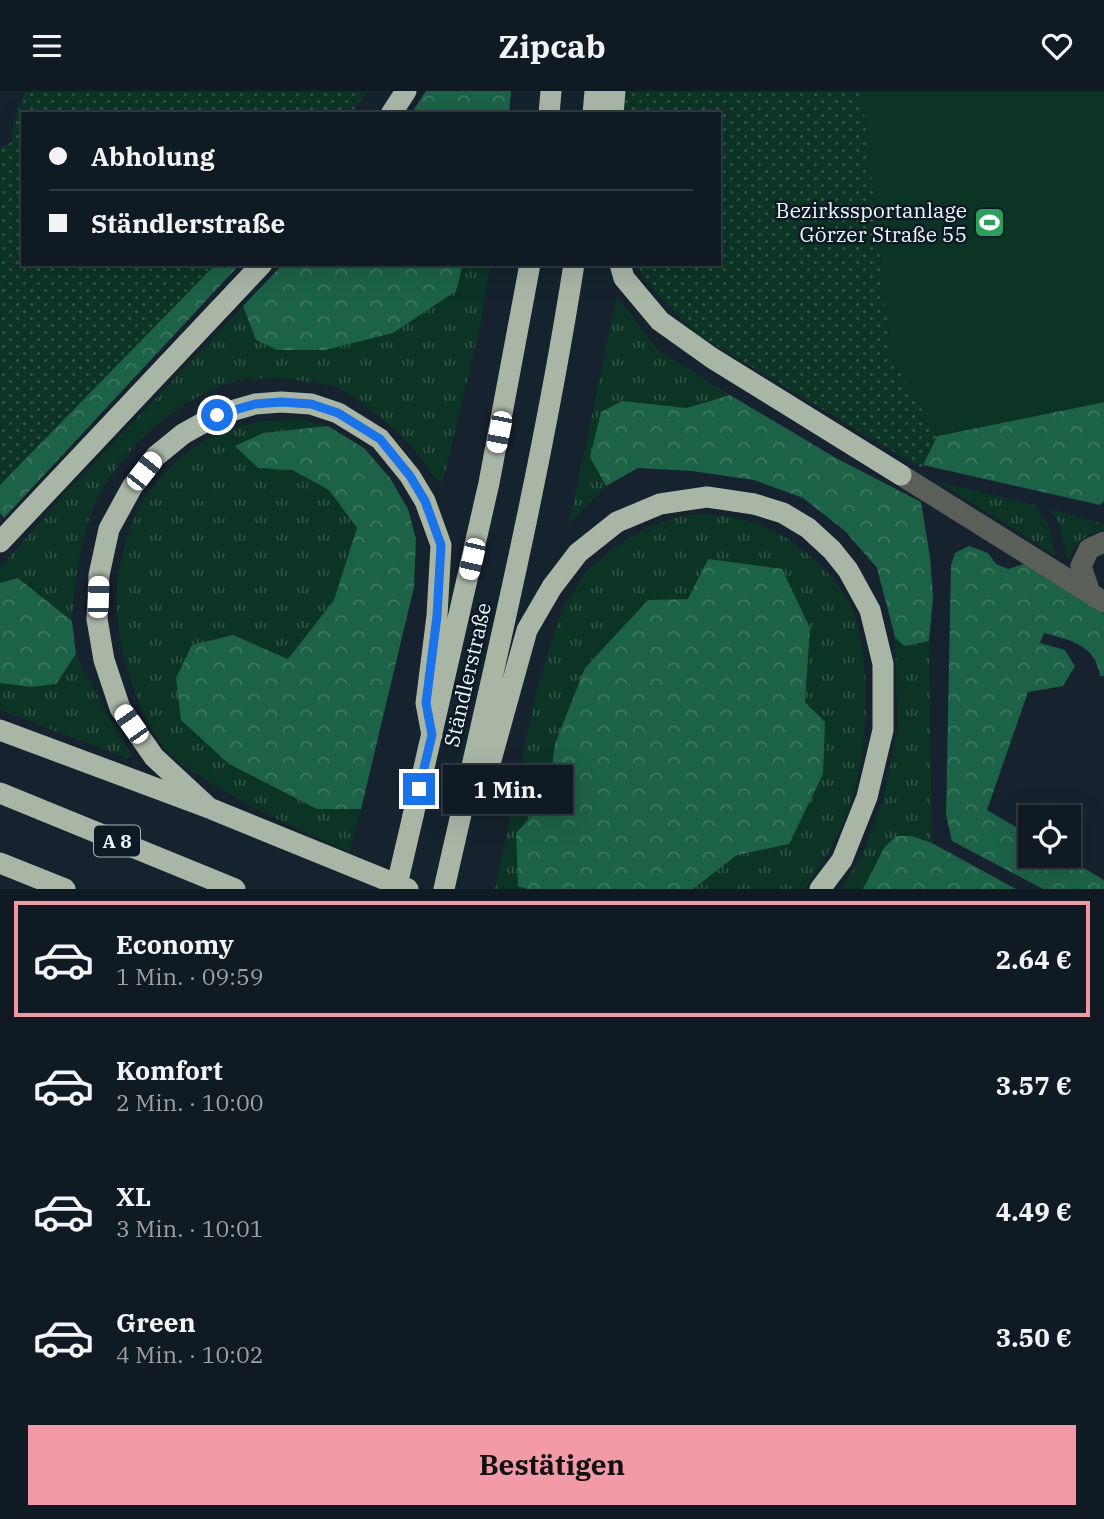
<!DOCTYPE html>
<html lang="de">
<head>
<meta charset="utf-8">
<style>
	body { margin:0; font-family:"IBM Plex Serif",serif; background:#19232a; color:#f1f3f6; height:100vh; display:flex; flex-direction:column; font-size:26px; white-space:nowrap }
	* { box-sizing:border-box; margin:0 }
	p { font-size:23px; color:#9ca1a5 }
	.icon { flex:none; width:38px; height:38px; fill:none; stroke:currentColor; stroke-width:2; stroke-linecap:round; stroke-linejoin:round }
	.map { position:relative; height:798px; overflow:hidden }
	.drawer { display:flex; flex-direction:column; background:#101a22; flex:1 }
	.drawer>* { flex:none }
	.banner { position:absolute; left:21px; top:21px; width:700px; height:154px; border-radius:0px; box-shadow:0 7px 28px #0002,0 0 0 2px #303840; display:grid; align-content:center; height:154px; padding:0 28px; background:#101a22 }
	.controls { position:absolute; left:1018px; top:714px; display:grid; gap:14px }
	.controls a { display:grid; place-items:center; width:63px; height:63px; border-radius:0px; background:#101a22; box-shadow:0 7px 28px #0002,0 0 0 2px #303840; font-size:35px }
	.end { position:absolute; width:32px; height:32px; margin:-16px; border:9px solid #1a73e8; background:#fff; box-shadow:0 0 0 4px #fff }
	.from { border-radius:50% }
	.bubble { position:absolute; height:49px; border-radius:0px; background:#101a22; box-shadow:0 7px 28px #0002,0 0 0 2px #303840; font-size:23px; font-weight:700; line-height:49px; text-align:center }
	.car { position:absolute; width:21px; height:42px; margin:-21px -10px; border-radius:9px; box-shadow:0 0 5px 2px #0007; background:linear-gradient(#fff 24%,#345 0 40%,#fff 0 76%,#345 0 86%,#fff 0) }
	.banner b { display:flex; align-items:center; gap:24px; height:66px; font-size:26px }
	.banner b+b { border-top:2px solid #303840 }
	.banner i { width:18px; height:18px; background:#f1f3f6 }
	ul { padding:12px 0 0; list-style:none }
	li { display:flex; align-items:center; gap:21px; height:116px; margin:0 14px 10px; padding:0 14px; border:4px solid transparent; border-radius:0px }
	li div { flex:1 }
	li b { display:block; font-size:26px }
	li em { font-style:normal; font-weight:700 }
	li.on { border-color:#f39aa7 }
	li>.icon { width:63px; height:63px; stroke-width:1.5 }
	.button { display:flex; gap:14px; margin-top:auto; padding:14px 28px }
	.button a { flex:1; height:80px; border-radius:0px; background:#f39aa7; color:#111; font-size:28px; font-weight:700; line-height:80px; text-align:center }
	header { display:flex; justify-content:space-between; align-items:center; height:91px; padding:0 28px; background:#101a22; font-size:32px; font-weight:700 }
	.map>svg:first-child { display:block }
	.grass { fill:url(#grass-tufts) }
	.forest { fill:url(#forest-crowns) }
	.park { fill:url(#park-dots) }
	.garden { fill:#0c3424 }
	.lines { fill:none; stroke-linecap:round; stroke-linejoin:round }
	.street { stroke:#5a5f58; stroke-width:21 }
	.highway { stroke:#a9b6a6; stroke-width:21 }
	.highway-bridge { stroke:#a9b6a6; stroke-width:21 }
	.route { stroke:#1a73e8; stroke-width:9 }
	.labels { text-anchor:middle; stroke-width:5; stroke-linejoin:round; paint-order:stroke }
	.shield { fill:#0d1923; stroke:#aab3bc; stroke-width:2 }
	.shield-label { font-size:19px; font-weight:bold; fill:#edf5fd }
	.poi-label { font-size:21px; fill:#edf5fd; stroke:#0d1923; text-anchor:end }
	.street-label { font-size:21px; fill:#edf5fd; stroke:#0d1923 }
</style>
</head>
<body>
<header><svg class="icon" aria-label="menu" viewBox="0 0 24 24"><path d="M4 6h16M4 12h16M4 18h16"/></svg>Zipcab<svg class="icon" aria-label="heart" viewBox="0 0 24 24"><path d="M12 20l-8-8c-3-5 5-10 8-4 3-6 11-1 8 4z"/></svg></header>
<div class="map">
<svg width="1104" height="798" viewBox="0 0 1104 798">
	<defs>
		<pattern id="grass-tufts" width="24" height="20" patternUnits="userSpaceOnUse" patternTransform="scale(1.75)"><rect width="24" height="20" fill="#0c3424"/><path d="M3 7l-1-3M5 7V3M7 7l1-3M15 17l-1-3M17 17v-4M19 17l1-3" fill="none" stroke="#305245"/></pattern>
		<pattern id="forest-crowns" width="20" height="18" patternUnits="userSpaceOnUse" patternTransform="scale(1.75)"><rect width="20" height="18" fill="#1c6247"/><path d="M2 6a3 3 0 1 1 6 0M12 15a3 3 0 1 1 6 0" fill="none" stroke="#3d7962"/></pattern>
		<pattern id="park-dots" width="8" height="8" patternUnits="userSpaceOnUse" patternTransform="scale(1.75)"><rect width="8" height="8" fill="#0c3424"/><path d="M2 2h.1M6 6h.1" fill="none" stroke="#305245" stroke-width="1.8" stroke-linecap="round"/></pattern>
	</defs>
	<rect width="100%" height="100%" fill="#16222d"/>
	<!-- grass -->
	<path class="grass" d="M463,173H490L481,231L443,390L438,391C417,359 393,334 361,312C354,307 346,300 339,297C314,289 258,283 233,291C174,308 111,367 90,425C79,458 74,495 72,530L18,487L0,492V477L62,406L243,215L256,249L277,259L456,200Z
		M617,205L657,258L730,304L687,317L622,310L590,366L606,395L569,433Z
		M305,329L328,335L263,342L258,377L292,379L329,399L357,438L334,509L288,568L233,544L317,718H361L349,761C304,741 259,721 216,695C200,685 181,675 168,661C150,641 140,615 131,591C98,498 122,389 216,344C244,330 275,328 305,329Z
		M939,391L1035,414L1048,433L1055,464Z
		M1050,418L1104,433V438C1086,443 1074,452 1068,470L1059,432Z
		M703,423C756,426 787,441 825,479C836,491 849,507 854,523C871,579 869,642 855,698C846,734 826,767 805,798H693L737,764L789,753L825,631L805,611L810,537L688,508L555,653L548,707L516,742L518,795L527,798H495L537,597L561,520L587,479L616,455L648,436L678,426Z
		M895,546L904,555L929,550L932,752L912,745L884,757L863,798H842L861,766L883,710L898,638Z
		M76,563L116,640L133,665L126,667L0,619V592L31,596L56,593Z"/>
	<!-- forest -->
	<path class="forest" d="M426,0H511L509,23H411Z
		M137,173H240L4,427L0,422V302Z
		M283,173H463L456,200L393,242L325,259H277L256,249L243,215Z
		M730,304L836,367L921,411L930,466L933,506L929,550L904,555L895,546L877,477L845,440L803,407L754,389L692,380L638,377L606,395L590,366L601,321L622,310L687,317Z
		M1104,311V410L1100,414L923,374L937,345Z
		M328,335L364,357L390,387L408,418L416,448L414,496L361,718H317L229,673L181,629L176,587L192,554L233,544L288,568L334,509L357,437L329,399L292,379L258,377L235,355L263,342Z
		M969,455L988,462L996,473L1008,478L1027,472L1104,523V585H1100C1096,554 1070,549 1044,542L1040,552L1065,559L1075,575L1063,595L1028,601L987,719L1031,745V765H1063L1104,789V798H1043L952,750L946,724L951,474L955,462Z
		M708,468L782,478L810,537L805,611L825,631L823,683L789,753L737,764L693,798H527L518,795L516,742L548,707L555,653L585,577L648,509L688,508Z
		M18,487L72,530L76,563L56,593L31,596L0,592V492Z
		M896,745H912L932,752L1016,798H863L884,757Z"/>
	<!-- park -->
	<path class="park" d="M25,0H368L350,23H23V173H216L0,394V56L12,51L13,31Z
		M624,0H862L891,264L937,345L921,377L695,242L646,191L637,173H719V23H623Z"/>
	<!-- garden -->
	<path class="garden" d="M862,0H1104V311L937,345L891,264Z"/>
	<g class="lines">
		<!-- street -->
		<path class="street" d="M901,384L1104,511
			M1090,502L1081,475L1089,458L1104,451"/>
		<!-- highway -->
		<path class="highway" d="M391,23L406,0
			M549,23L551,0
			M593,23L595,0
			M613,23L615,0
			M620,173L624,187L660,230L712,267L901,384
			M0,451L262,173
			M0,639L209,717L408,798
			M0,702L235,798
			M465,706L491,669L527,539L552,496L578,462L617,431L660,413L707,406L754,413L783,422L808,437L832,459L848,479L870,519L883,573V639L867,706L842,769L820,798
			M209,717L154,666L120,617L104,569L97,528L99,484L109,438L132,396L156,365L183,343L217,324L255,313L281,311L311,313L338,322L380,348L410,385L425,410L441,454L437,525L426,612L432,644
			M413,725L489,392L530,173
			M0,772L65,798
			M444,798C491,590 541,384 574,173"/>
		<!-- highway-bridge -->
		<path class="highway-bridge" d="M396,798L413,725"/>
	</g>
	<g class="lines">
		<!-- route -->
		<path class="route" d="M217,324L255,313L281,311L311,313L338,322L380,348L410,385L425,410L441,454L437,525L426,612L432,644L419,698"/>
	</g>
	<!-- icons -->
	<defs>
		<symbol id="stadium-square" viewBox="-11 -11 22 22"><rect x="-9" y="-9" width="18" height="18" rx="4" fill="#2e9e5b" stroke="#0d1923"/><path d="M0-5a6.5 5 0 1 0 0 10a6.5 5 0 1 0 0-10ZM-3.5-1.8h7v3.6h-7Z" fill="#fff"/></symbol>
	</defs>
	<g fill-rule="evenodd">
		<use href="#stadium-square" x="972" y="114" width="35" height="35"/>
	</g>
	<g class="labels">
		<!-- shield labels -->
		<rect class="shield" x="94" y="734.5" width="46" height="31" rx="5"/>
		<g class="shield-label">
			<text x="117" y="757">A 8</text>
		</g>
		<!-- poi labels -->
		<g class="poi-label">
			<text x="967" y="127">Bezirkssportanlage<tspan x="967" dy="24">Görzer Straße 55</tspan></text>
		</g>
		<!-- street labels -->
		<g class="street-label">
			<text transform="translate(468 584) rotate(-77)" y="7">Ständlerstraße</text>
		</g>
	</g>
</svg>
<div class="controls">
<a><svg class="icon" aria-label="locate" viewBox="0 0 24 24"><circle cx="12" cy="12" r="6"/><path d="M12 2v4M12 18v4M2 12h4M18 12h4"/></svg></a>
</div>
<i class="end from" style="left:217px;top:324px"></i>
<i class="end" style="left:419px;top:698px"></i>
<div class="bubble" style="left:443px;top:674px;width:130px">1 Min.</div>
<i class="car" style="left:499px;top:341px;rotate:191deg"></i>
<i class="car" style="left:144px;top:380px;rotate:38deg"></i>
<i class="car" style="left:472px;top:468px;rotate:193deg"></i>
<i class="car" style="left:98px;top:506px;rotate:2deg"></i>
<i class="car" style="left:131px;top:633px;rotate:325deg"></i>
<div class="banner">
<b><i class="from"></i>Abholung</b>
<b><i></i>Ständlerstraße</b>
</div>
</div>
<section class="drawer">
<ul>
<li class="on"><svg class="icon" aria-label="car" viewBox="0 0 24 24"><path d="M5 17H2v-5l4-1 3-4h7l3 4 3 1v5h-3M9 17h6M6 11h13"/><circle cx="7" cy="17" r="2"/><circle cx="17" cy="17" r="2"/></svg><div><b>Economy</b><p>1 Min. · 09:59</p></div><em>2.64 €</em></li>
<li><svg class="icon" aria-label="car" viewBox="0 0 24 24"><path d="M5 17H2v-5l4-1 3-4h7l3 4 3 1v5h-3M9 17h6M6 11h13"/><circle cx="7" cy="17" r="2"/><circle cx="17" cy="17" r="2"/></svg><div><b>Komfort</b><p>2 Min. · 10:00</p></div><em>3.57 €</em></li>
<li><svg class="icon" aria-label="car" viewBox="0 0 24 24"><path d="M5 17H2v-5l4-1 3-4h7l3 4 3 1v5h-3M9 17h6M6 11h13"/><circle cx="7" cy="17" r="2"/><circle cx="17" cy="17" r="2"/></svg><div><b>XL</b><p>3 Min. · 10:01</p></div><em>4.49 €</em></li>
<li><svg class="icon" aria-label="car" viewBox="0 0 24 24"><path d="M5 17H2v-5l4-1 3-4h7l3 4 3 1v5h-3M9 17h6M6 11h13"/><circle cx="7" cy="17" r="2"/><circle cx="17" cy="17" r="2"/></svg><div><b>Green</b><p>4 Min. · 10:02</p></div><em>3.50 €</em></li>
</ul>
<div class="button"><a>Bestätigen</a></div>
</section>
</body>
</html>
